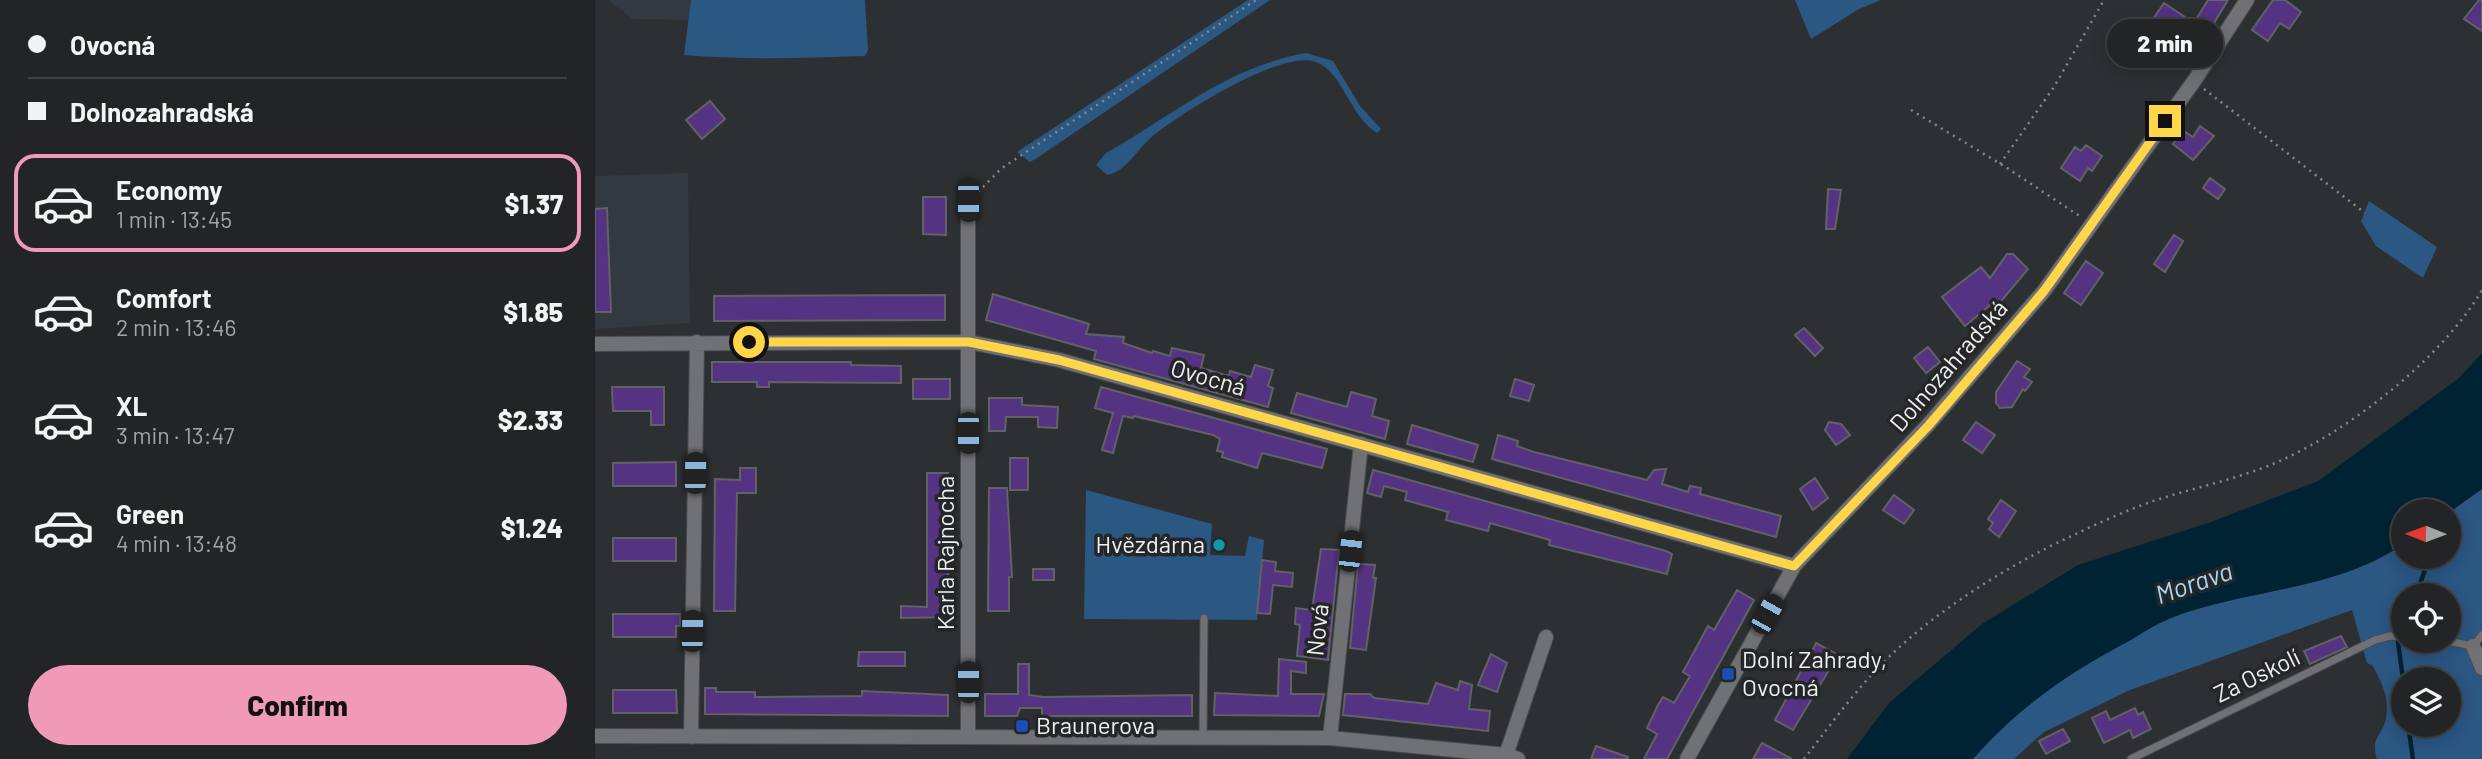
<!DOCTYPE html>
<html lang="en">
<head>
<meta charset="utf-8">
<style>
	body { margin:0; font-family:Barlow,sans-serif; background:#2a2c2e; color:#f1f3f6; height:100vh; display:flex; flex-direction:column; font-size:26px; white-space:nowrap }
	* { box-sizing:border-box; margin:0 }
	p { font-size:23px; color:#a2a4a7 }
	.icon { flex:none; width:38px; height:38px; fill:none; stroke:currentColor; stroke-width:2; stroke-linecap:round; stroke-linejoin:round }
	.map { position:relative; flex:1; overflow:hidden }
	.panel { display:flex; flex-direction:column; background:#222426; width:595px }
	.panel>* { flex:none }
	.guide { display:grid; align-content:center; height:154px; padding:0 28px; background:#222426 }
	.needle { width:46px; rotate:271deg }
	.tools { position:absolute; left:1796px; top:499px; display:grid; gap:14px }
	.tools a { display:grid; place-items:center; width:70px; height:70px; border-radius:50%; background:#222426; box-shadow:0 4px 18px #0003,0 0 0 2px #3f4143; font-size:35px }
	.end { position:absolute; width:32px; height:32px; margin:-16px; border:9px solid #ffd54a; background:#111; box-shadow:0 0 0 4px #111 }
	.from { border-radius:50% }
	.bubble { position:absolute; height:49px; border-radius:24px; background:#222426; box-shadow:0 4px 18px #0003,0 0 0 2px #3f4143; font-size:23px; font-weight:800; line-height:49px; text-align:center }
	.car { position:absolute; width:21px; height:42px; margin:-21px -10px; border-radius:9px; box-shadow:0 0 5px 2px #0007; background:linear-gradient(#222 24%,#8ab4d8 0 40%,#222 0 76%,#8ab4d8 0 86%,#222 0) }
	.guide b { display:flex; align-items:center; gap:24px; height:66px; font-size:26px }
	.guide b+b { border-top:2px solid #3f4143 }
	.guide i { width:18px; height:18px; background:#f1f3f6 }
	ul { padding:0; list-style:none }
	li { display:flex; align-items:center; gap:21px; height:98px; margin:0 14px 10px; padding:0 14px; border:4px solid transparent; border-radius:21px }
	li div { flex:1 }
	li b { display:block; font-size:26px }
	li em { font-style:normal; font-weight:800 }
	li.selected { border-color:#f09ab7 }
	li>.icon { width:63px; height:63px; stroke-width:1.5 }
	.primary-button { display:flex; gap:14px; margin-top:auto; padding:14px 28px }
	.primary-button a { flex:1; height:80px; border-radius:42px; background:#f09ab7; color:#111; font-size:28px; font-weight:800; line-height:80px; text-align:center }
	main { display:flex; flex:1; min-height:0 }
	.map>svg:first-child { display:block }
	.built { fill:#333941 }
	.green { fill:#2b5783; fill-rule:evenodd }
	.water { fill:#002333 }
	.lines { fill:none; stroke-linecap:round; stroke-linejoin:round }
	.stream { stroke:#002333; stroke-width:4.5 }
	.building { fill:#533382; stroke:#626165; stroke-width:2 }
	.service-casing { stroke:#4a4c4e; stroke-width:9 }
	.minor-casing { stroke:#4a4c4e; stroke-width:16 }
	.path { stroke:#86888a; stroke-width:2.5; stroke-dasharray:2 5; stroke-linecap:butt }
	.service { stroke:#6f7174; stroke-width:7 }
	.minor { stroke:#6f7174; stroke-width:14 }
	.route { stroke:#ffd54a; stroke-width:9 }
	.culture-dot { fill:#0f9aa8; stroke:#242628; stroke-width:2.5 }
	.transit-dot { fill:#1a4fb4; stroke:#242628; stroke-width:2.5 }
	.labels { text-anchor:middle; stroke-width:7; stroke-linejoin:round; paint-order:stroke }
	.street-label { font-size:24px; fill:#eeeff1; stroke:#242628 }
	.poi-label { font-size:24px; fill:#eeeff1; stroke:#242628; text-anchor:start }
	.water-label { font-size:26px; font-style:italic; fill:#a6d7f2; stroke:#242628 }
</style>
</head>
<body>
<main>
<section class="panel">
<div class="guide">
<b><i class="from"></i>Ovocná</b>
<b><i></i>Dolnozahradská</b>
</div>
<ul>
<li class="selected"><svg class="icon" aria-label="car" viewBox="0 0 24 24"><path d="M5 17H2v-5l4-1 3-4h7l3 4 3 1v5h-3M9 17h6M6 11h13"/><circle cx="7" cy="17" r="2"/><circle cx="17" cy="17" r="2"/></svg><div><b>Economy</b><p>1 min · 13:45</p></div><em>$1.37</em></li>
<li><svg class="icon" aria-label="car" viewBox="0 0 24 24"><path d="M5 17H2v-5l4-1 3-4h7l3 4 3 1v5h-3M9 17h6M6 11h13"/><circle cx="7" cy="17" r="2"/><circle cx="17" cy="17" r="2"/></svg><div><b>Comfort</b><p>2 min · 13:46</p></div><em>$1.85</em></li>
<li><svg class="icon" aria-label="car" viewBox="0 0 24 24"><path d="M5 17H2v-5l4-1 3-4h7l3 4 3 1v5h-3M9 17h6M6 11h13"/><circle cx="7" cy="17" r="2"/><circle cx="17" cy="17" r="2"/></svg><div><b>XL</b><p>3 min · 13:47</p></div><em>$2.33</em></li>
<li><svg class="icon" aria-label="car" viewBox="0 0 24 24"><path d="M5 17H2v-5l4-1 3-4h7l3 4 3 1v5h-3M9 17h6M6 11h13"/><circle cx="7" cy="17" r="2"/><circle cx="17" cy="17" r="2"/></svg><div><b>Green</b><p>4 min · 13:48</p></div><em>$1.24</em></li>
</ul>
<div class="primary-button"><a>Confirm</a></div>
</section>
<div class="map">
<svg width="1887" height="759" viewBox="0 0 1887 759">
	<rect width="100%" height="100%" fill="#2d3032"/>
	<!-- built -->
	<path class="built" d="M13,0H96L95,20L38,19Z
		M93,173L95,323L0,329V176Z"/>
	<!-- green -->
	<path class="green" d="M96,0H270L273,50L270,56C209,58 149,60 89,55Z
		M653,0H675L442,158L435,162L422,152Z
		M1200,0H1286L1264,9L1216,39Z
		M711,53L738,61L765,106L786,129L782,133C753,114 748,72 721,62C687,49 587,113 559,135C542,148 533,171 512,175L501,165L511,153C580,114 632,67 711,53Z
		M1774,201L1842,247L1828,278L1781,246L1766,221Z
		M1887,489V635L1878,646L1887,672V759H1782C1775,736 1788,736 1791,718C1795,699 1786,680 1777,665L1772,663L1757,610L1535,690L1449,732L1419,759H1378C1421,709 1476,671 1534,641C1547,633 1561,624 1576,618C1650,589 1741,591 1808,544V556H1853V513ZM1808,595H1853V640H1808ZM1808,679H1853V724H1808Z
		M491,490L617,524L615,555L650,556L654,536L669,540L662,620L489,619Z"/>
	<!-- water -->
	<path class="water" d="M1887,353V489L1853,513L1808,511V544C1741,591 1650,589 1576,618C1561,624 1547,633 1534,641C1476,671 1421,709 1378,759H1252L1294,703L1387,624L1483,565L1616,522L1723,481L1864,378Z"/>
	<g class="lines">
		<!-- stream -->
		<path class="stream" d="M1821,595L1835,556
			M1808,630L1803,642L1808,679
			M1813,724L1818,759"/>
	</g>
	<!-- building -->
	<path class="building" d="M1613,0H1633L1613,33L1599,23Z
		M1678,0H1690L1706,12L1694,29L1685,23L1673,41L1657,30Z
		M1884,0H1887V31L1869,19Z
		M1569,3L1590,17L1578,33L1558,19Z
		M115,101L130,119L107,139L91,120Z
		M1605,126L1619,136L1598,160L1578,144L1587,130L1598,137Z
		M1491,145L1507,156L1497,171L1493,168L1485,181L1466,168L1480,147L1486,151Z
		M1615,178L1630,189L1623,199L1608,188Z
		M1233,189L1246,190L1240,229H1231Z
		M328,197H351V235L328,234Z
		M12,208L16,312H0V209Z
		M1579,235L1588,241L1570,272L1559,264Z
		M1412,254H1418L1433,269L1403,305L1400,301L1370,326L1347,297L1386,267L1395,278Z
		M1491,261L1508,273L1486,305L1469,293Z
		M398,294L494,324L491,334L529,337L528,343L557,353L558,351L575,356L577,348L609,355L606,368L634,376L635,371L656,377L660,365L678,370L673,386L678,388L673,407L499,359L501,351L391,320Z
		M350,295V320L119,321V296Z
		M1209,328L1228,348L1220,356L1200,335Z
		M1333,347L1345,362L1331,373L1319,358Z
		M1422,361L1435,369L1429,377L1437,382L1430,391L1428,389L1417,407L1405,408L1401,403V392Z
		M117,362H256V365L306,366V383L174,382V387H162V382H117Z
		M318,379H355V399H318Z
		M920,379L939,385L934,401L915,396Z
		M17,387H69V425H56V411H18Z
		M506,387L732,449L727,468L667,453L662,468L627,457L628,452L622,451L625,439L618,435L539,416L538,418L528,416L518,453L507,450L518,413L500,408Z
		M756,392L781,399L777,416L794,421L790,439L696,413L702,393L752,407Z
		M394,398H427V405L463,407L462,428L443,427V417H411L410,431H394Z
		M1234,422L1246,424L1255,435L1241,445L1230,430Z
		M1381,422L1400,435L1387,453L1368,440Z
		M817,425L883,445L878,462L812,444Z
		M903,435L923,441L922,446L939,452L1052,480L1059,470L1071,469L1067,484L1093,492L1095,486L1106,488L1105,494L1186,516L1181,537L897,459Z
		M415,458H433V490H415Z
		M81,462V486H18V463Z
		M145,468H161V493H142L140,611H119L120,479L145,480Z
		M778,470L1071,551L1077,554L1072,574L954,545L955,540L895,523L893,531L851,520L853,512L810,500L812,492L789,486L786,497L772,493Z
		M332,473H353V607H359V617L306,618V606L332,607Z
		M1220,478L1233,498L1218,510L1205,489Z
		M394,488H412L417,577H414V611H393Z
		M1299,495L1319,510L1309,524L1288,510Z
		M1406,500L1421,511L1404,537L1394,529L1398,523L1393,519Z
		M18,538H81V561H18Z
		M726,549L744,550L733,660L702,656L705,625L700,624L701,608L717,610Z
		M667,560L681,562L680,571L698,573L697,587L678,585L675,614L662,613Z
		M763,564L780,565L778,578H781L771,650L755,648Z
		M438,569H459V580H438Z
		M1142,590L1159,600L1072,759H1049L1062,734L1052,728L1063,705L1068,697L1079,703L1095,676L1088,672L1113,626L1119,630Z
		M18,614H85V626H81V637H18Z
		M1746,636L1752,647L1715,664L1709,651Z
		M1221,643L1243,655L1198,730L1180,720Z
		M264,652H310V666H263Z
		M896,654L912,663L902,692L883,685Z
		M684,659L711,662V673L696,671V694H729L724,716L619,715L620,693L683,696Z
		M423,664H434V695L448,697L597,695V716H447V708H425L422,716H390V694H423Z
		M865,681L877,685L874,709L895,711L893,731L748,715L750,694H775L779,698L833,704L841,683L863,690Z
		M110,688H121V692H160V697L267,696V691L353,695V716L110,714Z
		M18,690H81L82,713H18Z
		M1540,708L1543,715L1548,712L1556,729L1538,738L1535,730L1509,743L1497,718L1511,711L1515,720Z
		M1468,729L1475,741L1451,754L1444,741Z
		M1167,743L1197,759H1158Z
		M1001,746L1033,757V759H996Z"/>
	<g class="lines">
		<defs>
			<path id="service" d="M1847,640L1878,646L1887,635
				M608,737L609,618
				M1536,759L1780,640L1795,636L1808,637"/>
			<path id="minor" d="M373,201V737
				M0,344L374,342L464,360L1199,566
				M1878,646L1887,668
				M0,736L735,738L911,755L923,759
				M96,737L102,342
				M735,738L766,444
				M911,755L951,637
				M1092,759L1199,566L1333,425L1449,291L1599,81L1652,0"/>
		</defs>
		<!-- service casing -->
		<use href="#service" class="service-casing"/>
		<!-- minor casing -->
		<use href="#minor" class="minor-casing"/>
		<!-- path -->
		<path class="path" d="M1609,89L1770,213
			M1316,110L1409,166L1486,217
			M1405,164L1459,87L1509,0
			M383,192L407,168L661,0
			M1209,759C1237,723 1264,685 1297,654C1347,607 1417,563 1479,535C1501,524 1524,514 1547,505C1588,490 1632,482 1673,466C1748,436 1846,360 1887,290"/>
		<!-- service -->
		<use href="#service" class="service"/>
		<!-- minor -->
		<use href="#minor" class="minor"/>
	</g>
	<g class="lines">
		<!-- route -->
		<path class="route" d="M154,342H374L464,360L1199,566L1334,425L1449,291L1570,121"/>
	</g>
	<!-- markers -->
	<circle class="culture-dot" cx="624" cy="545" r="7"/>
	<g class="transit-dot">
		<rect x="1126" y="667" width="14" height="14" rx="3.5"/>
		<rect x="420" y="719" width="14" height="14" rx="3.5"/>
	</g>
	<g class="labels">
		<!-- street labels -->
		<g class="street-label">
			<text transform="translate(1354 366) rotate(-49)" y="8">Dolnozahradská</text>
			<text transform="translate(613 378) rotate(16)" y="8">Ovocná</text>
			<text transform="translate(351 553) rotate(-90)" y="8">Karla Rajnocha</text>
			<text transform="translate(723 630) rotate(-84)" y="8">Nová</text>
			<text transform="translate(1662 676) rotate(-26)" y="8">Za Oskolí</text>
		</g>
		<!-- poi labels -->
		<g class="poi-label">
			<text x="610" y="553" text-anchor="end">Hvězdárna</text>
			<text x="1147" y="668">Dolní Zahrady,<tspan x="1147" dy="28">Ovocná</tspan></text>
			<text x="441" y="734">Braunerova</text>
		</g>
		<!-- water labels -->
		<g class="water-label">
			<text transform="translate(1599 583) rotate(-19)" y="9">Morava</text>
		</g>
	</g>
</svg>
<div class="tools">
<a><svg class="needle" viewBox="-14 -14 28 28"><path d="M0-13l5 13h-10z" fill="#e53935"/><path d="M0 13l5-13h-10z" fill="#a2a4a7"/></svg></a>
<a><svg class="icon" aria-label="locate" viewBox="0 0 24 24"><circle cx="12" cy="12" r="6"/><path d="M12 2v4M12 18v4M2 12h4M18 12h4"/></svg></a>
<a><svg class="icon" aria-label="layers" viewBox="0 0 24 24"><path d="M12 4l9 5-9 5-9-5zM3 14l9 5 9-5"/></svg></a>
</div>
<i class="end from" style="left:154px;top:342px"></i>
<i class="end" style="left:1570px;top:121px"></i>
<div class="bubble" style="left:1512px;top:19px;width:116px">2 min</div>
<i class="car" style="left:373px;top:201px;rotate:180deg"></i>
<i class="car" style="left:373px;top:433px;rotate:180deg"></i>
<i class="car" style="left:100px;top:473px;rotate:1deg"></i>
<i class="car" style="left:755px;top:551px;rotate:6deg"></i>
<i class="car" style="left:1172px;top:614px;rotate:29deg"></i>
<i class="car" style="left:97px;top:631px;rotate:1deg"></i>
<i class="car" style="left:373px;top:682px;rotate:0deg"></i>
</div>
</main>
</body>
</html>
